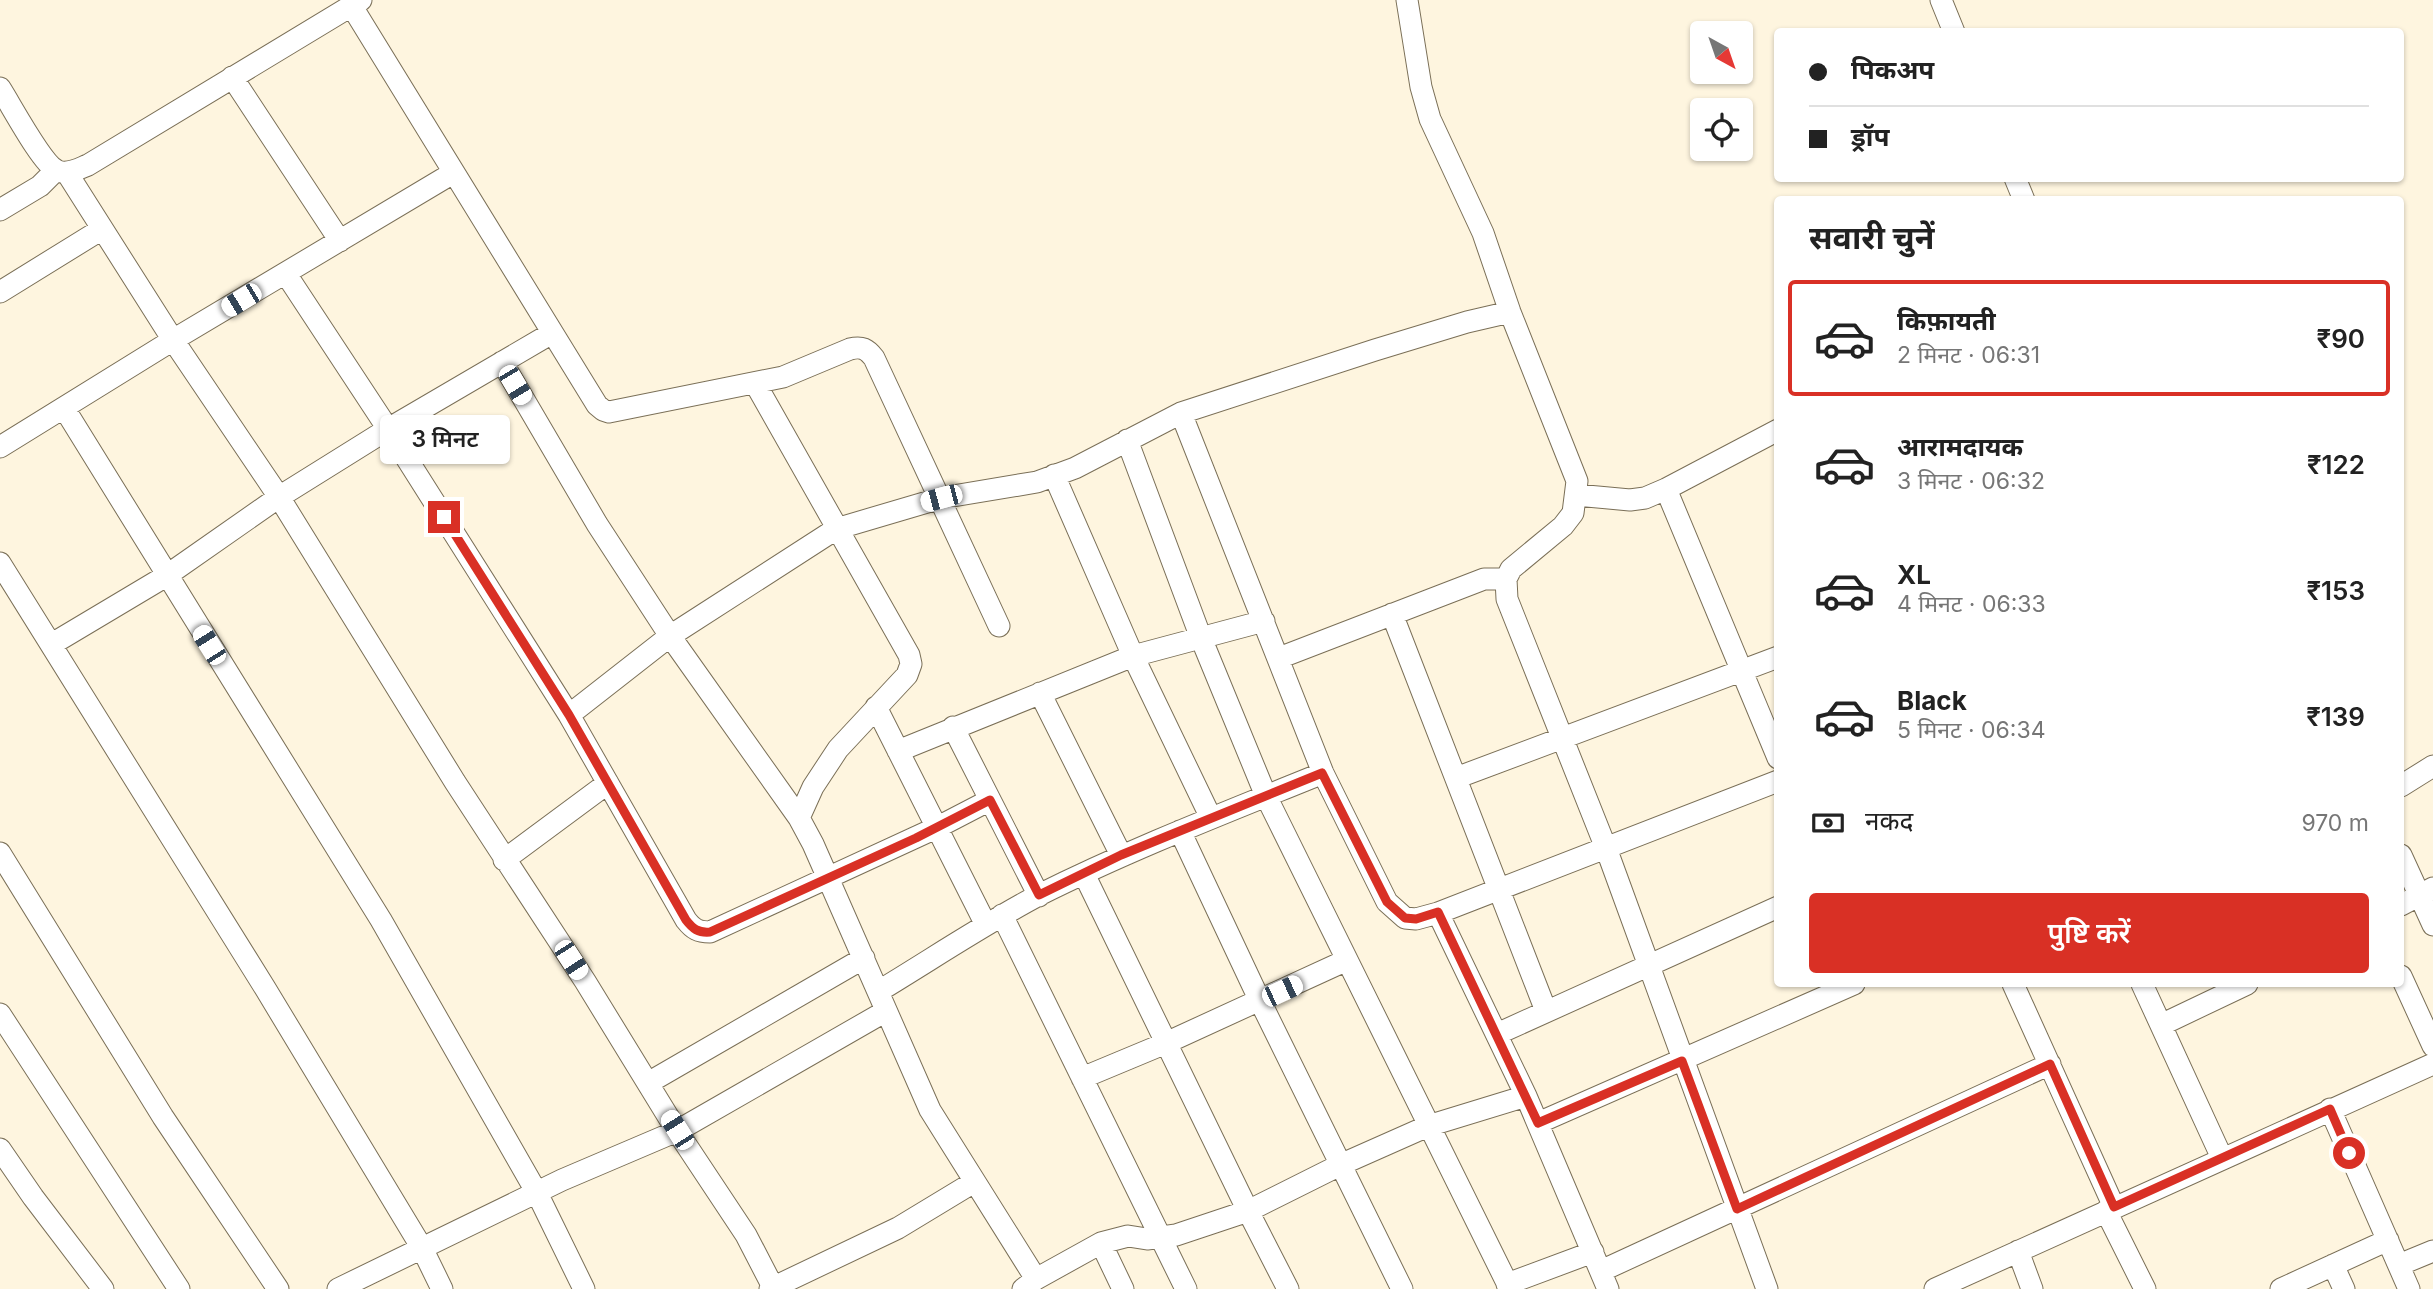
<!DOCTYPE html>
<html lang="hi">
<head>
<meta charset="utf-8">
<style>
	body { margin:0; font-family:Inter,"Noto Sans Devanagari",sans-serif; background:#f2f2f2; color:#222; height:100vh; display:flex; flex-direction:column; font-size:26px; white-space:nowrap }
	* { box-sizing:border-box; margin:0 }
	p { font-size:23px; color:#767676 }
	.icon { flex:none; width:38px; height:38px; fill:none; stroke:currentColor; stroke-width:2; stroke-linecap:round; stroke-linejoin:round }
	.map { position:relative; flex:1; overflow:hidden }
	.details { position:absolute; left:1774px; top:196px; width:630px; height:791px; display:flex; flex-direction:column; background:#fff; border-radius:7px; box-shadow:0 2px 5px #0004 }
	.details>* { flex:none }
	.banner { position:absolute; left:1774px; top:28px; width:630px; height:154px; border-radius:7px; box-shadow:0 2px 5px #0004; display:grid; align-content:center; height:154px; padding:0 35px; background:#fff }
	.needle { width:46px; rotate:140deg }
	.fabs { position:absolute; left:1690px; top:21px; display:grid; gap:14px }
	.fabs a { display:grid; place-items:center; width:63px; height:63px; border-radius:7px; background:#fff; box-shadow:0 2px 5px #0004; font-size:35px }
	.end { position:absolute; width:32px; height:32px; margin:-16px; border:9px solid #d93025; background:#fff; box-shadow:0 0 0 4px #fff }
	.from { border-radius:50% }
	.bubble { position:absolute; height:49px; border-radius:7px; background:#fff; box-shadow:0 2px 5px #0004; font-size:23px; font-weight:600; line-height:49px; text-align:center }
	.car { position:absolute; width:21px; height:42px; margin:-21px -10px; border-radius:9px; box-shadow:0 0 5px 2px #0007; background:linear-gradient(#fff 24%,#345 0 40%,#fff 0 76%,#345 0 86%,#fff 0) }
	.banner b { display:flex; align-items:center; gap:24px; height:66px; font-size:26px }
	.banner b+b { border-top:2px solid #e0e0e0 }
	.banner i { width:18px; height:18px; background:#222 }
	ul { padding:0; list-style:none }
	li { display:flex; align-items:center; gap:21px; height:116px; margin:0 14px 10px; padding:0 21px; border:4px solid transparent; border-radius:7px }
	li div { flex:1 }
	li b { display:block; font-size:26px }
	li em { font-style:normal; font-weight:600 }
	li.on { border-color:#d93025 }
	li>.icon { width:63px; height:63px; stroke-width:1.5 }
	h2 { padding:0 35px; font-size:32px; line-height:84px }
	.pay { display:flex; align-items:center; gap:18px; height:77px; padding:0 35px; font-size:26px }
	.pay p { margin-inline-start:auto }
	.action { display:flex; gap:14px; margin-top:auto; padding:14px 35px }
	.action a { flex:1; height:80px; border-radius:7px; background:#d93025; color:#fff; font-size:28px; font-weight:600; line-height:80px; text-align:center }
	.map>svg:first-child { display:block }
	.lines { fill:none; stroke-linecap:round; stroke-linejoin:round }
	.minor-casing { stroke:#7a6f57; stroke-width:23 }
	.minor { stroke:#fff; stroke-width:21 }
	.route { stroke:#d93025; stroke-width:9 }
</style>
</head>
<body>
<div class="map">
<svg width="2433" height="1289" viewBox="0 0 2433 1289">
	<rect width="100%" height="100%" fill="#fef5df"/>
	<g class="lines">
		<defs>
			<path id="minor" d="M1407,0L1421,87L1430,119L1483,233L1510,312L1577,481L1573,513L1563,526L1511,569L1506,579L1507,599L1606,848L1767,1289
				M1941,0L1954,32
				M351,5L597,405L603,410L609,412L783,377L850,349C862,346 867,349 874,358L999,626
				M232,77L340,241
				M0,88C11,105 41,162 56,170C66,176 78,169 88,165L361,0
				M67,173L173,340L279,497L455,782L585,981L677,1131L746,1235L774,1289
				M2015,178L2024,200
				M0,210L40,186L56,170
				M286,274L388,429L569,715L686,920C693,929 698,932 710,932L938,827L990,800
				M0,292L102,229
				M502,362L597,524L670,636L799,818L813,844L930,1110L1036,1279
				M755,383L909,655L911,664L907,675L838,749L813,787L799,818
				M64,408L381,920L537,1193L584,1289
				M1181,413L1323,773L1387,902L1405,918L1416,919L1438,913L1778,781
				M1127,440L1201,638L1266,796L1510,1289
				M0,447L173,340L453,173
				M1054,475L1133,656L1211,818
				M1666,489L1778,758
				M1576,495L1630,500L1645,498L1666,489L1778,430
				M0,563L265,988L422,1248L442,1289
				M1392,614L1546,1011
				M52,644L166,576L279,497L388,429L552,333
				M1279,658L1484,579H1506
				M1040,693L1121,855
				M876,707L986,925
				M569,715L670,636L836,529L941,498L1037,482L1075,468L1181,413L1375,350L1467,322L1510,312
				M953,727L1039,896
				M898,751L1133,656L1264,621
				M1456,778L1778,657
				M2401,786L2433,766
				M1180,831L1260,1001L1402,1289
				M0,853L163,1117L278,1289
				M2401,855L2433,925
				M504,860L608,783
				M1084,874L1248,1211L1288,1289
				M2401,905L2433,888
				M1438,913L1526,1096L1608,1289
				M1002,915L1186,1289
				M2401,976L2433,1046
				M2013,984L2114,1207
				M2142,984L2222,1158
				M879,991C932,959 984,924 1039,895C1131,849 1227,812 1323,773
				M0,1014L179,1289
				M2161,1025L2247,984
				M1497,1034L1778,907
				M1082,1078L1166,1043L1347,960
				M648,1083L864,958
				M2330,1109L2409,1289
				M1538,1123L1854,984
				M0,1149L33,1197L103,1289
				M2106,1211L2145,1289
				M1101,1243L1123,1289
				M2018,1251L2032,1289
				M2333,1265L2344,1289
				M2399,1265L2433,1251
				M1601,1271L2050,1064
				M1507,1284L1593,1252
				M338,1289L562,1180L677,1131L886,1011
				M770,1289L898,1228L974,1182
				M1023,1289L1036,1279L1101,1243L1128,1236L1147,1239L1176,1235L1248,1211L1340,1165L1428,1126L1526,1096
				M1935,1289L2433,1064
				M2281,1289L2388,1240"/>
		</defs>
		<!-- minor casing -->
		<use href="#minor" class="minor-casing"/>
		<!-- minor -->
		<use href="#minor" class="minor"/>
	</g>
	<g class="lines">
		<!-- route -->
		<path class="route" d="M444,517L569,715L686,920C693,929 698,933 710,932L916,838L990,800L1039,895L1121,855L1322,773L1387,902L1405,918L1416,919L1438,912L1538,1123L1682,1061L1737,1209L2050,1064L2114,1207L2330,1109L2349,1153"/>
	</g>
</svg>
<div class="fabs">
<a><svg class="needle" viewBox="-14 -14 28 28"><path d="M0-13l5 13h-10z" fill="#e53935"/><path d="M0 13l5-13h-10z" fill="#767676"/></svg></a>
<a><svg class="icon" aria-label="locate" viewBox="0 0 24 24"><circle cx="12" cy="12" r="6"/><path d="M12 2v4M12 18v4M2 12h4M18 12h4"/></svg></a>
</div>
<i class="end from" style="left:2349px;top:1153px"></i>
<i class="end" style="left:444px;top:517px"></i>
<div class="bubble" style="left:380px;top:415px;width:130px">3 मिनट</div>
<i class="car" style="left:241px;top:300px;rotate:239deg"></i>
<i class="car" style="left:515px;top:385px;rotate:149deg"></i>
<i class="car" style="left:941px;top:498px;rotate:255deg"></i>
<i class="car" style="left:209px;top:645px;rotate:328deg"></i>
<i class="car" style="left:571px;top:960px;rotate:147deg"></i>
<i class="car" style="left:1282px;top:991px;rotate:65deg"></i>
<i class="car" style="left:677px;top:1130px;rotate:328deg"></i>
<div class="banner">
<b><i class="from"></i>पिकअप</b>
<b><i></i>ड्रॉप</b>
</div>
<section class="details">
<h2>सवारी चुनें</h2>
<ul>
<li class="on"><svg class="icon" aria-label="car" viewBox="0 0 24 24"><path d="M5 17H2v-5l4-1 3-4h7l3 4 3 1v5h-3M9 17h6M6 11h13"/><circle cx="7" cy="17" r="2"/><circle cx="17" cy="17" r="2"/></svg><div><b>किफ़ायती</b><p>2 मिनट · 06:31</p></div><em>₹90</em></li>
<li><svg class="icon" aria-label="car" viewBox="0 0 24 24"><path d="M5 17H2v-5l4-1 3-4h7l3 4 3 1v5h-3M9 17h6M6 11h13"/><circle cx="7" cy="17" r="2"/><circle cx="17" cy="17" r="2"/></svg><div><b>आरामदायक</b><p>3 मिनट · 06:32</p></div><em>₹122</em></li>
<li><svg class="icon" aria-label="car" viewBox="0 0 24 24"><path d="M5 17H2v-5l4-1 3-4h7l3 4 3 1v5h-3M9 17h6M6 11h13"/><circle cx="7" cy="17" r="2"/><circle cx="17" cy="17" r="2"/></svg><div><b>XL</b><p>4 मिनट · 06:33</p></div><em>₹153</em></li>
<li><svg class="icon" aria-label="car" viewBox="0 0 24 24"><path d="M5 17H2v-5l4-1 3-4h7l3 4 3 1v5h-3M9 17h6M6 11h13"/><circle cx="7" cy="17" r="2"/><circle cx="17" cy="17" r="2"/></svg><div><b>Black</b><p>5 मिनट · 06:34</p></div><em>₹139</em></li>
</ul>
<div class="pay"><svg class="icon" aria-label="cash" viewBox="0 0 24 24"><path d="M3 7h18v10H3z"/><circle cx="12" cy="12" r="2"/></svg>नकद<p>970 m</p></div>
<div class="action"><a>पुष्टि करें</a></div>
</section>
</div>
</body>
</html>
